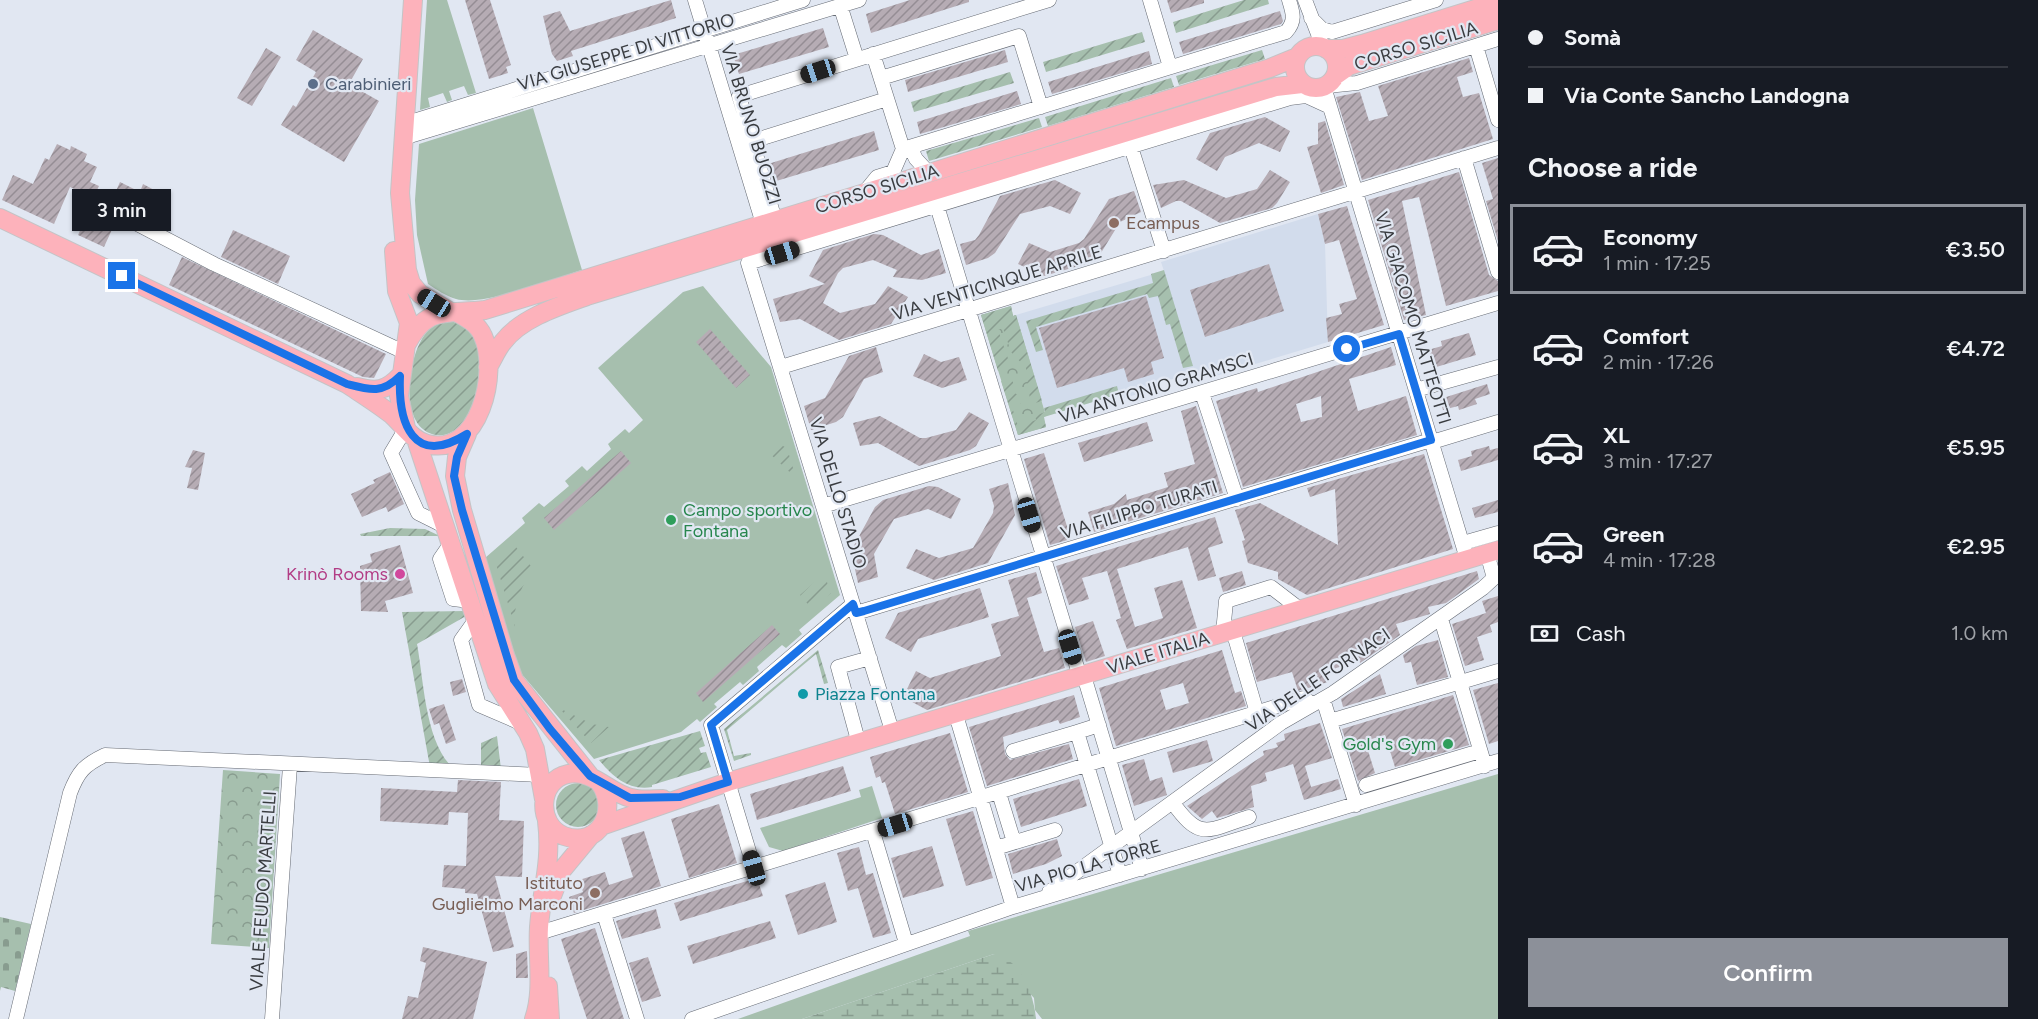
<!DOCTYPE html>
<html lang="en">
<head>
<meta charset="utf-8">
<style>
	body { margin:0; font-family:Figtree,sans-serif; background:#20242c; color:#f1f3f6; height:100vh; display:flex; flex-direction:column; font-size:22px; white-space:nowrap }
	* { box-sizing:border-box; margin:0 }
	p { font-size:20px; color:#9ea1a6 }
	.icon { flex:none; width:33px; height:33px; fill:none; stroke:currentColor; stroke-width:2; stroke-linecap:round; stroke-linejoin:round }
	.map { position:relative; flex:1; overflow:hidden }
	.drawer { display:flex; flex-direction:column; background:#171b24; width:540px }
	.drawer>* { flex:none }
	.banner { display:grid; align-content:center; height:132px; padding:0 30px; background:#171b24 }
	.end { position:absolute; width:27px; height:27px; margin:-14px; border:8px solid #1a73e8; background:#fff; box-shadow:0 0 0 3px #fff }
	.from { border-radius:50% }
	.bubble { position:absolute; height:42px; border-radius:0px; background:#171b24; box-shadow:0 2px 4px #0004; font-size:20px; font-weight:600; line-height:42px; text-align:center }
	.car { position:absolute; width:18px; height:36px; margin:-18px -9px; border-radius:8px; box-shadow:0 0 4px 2px #0007; background:linear-gradient(#222 24%,#8ab4d8 0 40%,#222 0 76%,#8ab4d8 0 86%,#222 0) }
	.banner b { display:flex; align-items:center; gap:21px; height:57px; font-size:22px }
	.banner b+b { border-top:2px solid #363941 }
	.banner i { width:15px; height:15px; background:#f1f3f6 }
	ul { padding:0; list-style:none }
	li { display:flex; align-items:center; gap:18px; height:90px; margin:0 12px 9px; padding:0 18px; border:3px solid transparent; border-radius:0px }
	li div { flex:1 }
	li b { display:block; font-size:22px }
	li em { font-style:normal; font-weight:600 }
	li.current { border-color:#8c9099 }
	li>.icon { width:54px; height:54px; stroke-width:1.5 }
	h2 { padding:0 30px; font-size:27px; line-height:72px }
	.pay { display:flex; align-items:center; gap:15px; height:66px; padding:0 30px; font-size:22px }
	.pay p { margin-inline-start:auto }
	.action { display:flex; gap:12px; margin-top:auto; padding:12px 30px }
	.action a { flex:1; height:69px; border-radius:0px; background:#8c9099; color:#fff; font-size:24px; font-weight:600; line-height:69px; text-align:center }
	main { display:flex; flex:1; min-height:0 }
	.map>svg:first-child { display:block }
	.built { fill:#d2dcec }
	.grass { fill:#a6bfae }
	.wetland { fill:url(#wetland-marsh) }
	.cemetery { fill:url(#cemetery-stones) }
	.park { fill:url(#park-crowns) }
	.garden { fill:url(#garden-furrows) }
	.building { fill:url(#building-hatch); fill-rule:evenodd }
	.lines { fill:none; stroke-linecap:round; stroke-linejoin:round }
	.minor-casing { stroke:#656a73; stroke-width:15 }
	.major-casing { stroke:#c4c4c6; stroke-width:20 }
	.minor { stroke:#fff; stroke-width:14 }
	.major { stroke:#fdb2bb; stroke-width:18 }
	.route { stroke:#1a73e8; stroke-width:8 }
	.service-dot { fill:#5c6f8a; stroke:#e1e7f2; stroke-width:2 }
	.education-dot { fill:#8d6e63; stroke:#e1e7f2; stroke-width:2 }
	.leisure-dot { fill:#2e9e5b; stroke:#e1e7f2; stroke-width:2 }
	.hotel-dot { fill:#d1479c; stroke:#e1e7f2; stroke-width:2 }
	.culture-dot { fill:#0f9aa8; stroke:#e1e7f2; stroke-width:2 }
	.labels { text-anchor:middle; stroke-width:4.5; stroke-linejoin:round; paint-order:stroke }
	.street-label { font-size:18px; fill:#393c40; stroke:#e1e7f2 }
	.service-label { font-size:18px; fill:#4e5e75; stroke:#e1e7f2; text-anchor:start }
	.education-label { font-size:18px; fill:#785e54; stroke:#e1e7f2; text-anchor:start }
	.leisure-label { font-size:18px; fill:#27864d; stroke:#e1e7f2; text-anchor:start }
	.hotel-label { font-size:18px; fill:#b23c85; stroke:#e1e7f2; text-anchor:end }
	.culture-label { font-size:18px; fill:#0d838f; stroke:#e1e7f2; text-anchor:start }
</style>
</head>
<body>
<main>
<div class="map">
<svg width="1498" height="1019" viewBox="0 0 1498 1019">
	<defs>
		<pattern id="wetland-marsh" width="20" height="14" patternUnits="userSpaceOnUse" patternTransform="scale(1.5)"><rect width="20" height="14" fill="#a6bfae"/><path d="M1 5h8M5 5V1M11 12h8M15 12V8" fill="none" stroke="#889c8f"/></pattern>
		<pattern id="cemetery-stones" width="16" height="16" patternUnits="userSpaceOnUse" patternTransform="scale(1.5)"><rect width="16" height="16" fill="#a6bfae"/><path d="M2 7V4a2 2 0 0 1 4 0v3zM10 15v-3a2 2 0 0 1 4 0v3z" fill="#889c8f"/></pattern>
		<pattern id="park-crowns" width="20" height="18" patternUnits="userSpaceOnUse" patternTransform="scale(1.5)"><rect width="20" height="18" fill="#a6bfae"/><path d="M2 6a3 3 0 1 1 6 0M12 15a3 3 0 1 1 6 0" fill="none" stroke="#889c8f"/></pattern>
		<pattern id="garden-furrows" width="10" height="10" patternUnits="userSpaceOnUse" patternTransform="scale(1.5)"><rect width="10" height="10" fill="#a6bfae"/><path d="M-1 1l2-2M0 10L10 0M9 11l2-2" fill="none" stroke="#889c8f"/></pattern>
		<pattern id="building-hatch" width="6" height="6" patternUnits="userSpaceOnUse" patternTransform="scale(1.5)"><rect width="6" height="6" fill="#b6acb4"/><path d="M-1 1l2-2M0 6l6-6M5 7l2-2" fill="none" stroke="#958d94"/></pattern>
	</defs>
	<rect width="100%" height="100%" fill="#e1e7f2"/>
	<!-- built -->
	<path class="built" d="M1318,214L1325,244L1328,342L1212,377L1208,368L1157,384L1158,388L1121,399L1119,394L1046,416L1016,315L1164,271L1161,262Z"/>
	<!-- grass -->
	<path class="grass" d="M427,0H447L476,93L468,95L464,86L449,91L452,100L447,102L443,93L428,98L430,107L420,110Z
		M533,108L582,270C552,279 485,307 456,299C446,296 437,290 428,284L417,235L415,200L419,144Z
		M703,286L771,367L840,595L799,630L802,634L786,648L782,645L757,667L759,671L743,685L740,682L714,704L717,707L700,722L697,719L681,732L594,759L520,672L485,558L525,523L522,518L539,503L544,507L569,486L565,481L582,466L587,471L611,449L608,444L625,429L629,433L643,420L598,368L683,292Z
		M1498,774V1019H1042L1035,1010L1034,998L994,954L802,1019H738L970,936L968,931Z
		M872,786L882,818L783,851L769,847L760,828L861,797L859,790Z"/>
	<!-- wetland -->
	<path class="wetland" d="M994,954C1021,959 1034,995 1036,1019H802Z"/>
	<!-- cemetery -->
	<path class="cemetery" d="M0,917L31,924L15,991L1,987L0,991Z"/>
	<!-- park -->
	<path class="park" d="M1011,306L1013,316L1016,315L1046,416L1043,417L1046,427L1018,435L981,315Z
		M223,770L280,774L269,948L211,944Z"/>
	<!-- garden -->
	<path class="garden" d="M1244,0H1268L1269,4L1176,33L1173,22Z
		M1142,32L1145,42L1046,72L1043,62Z
		M1262,50L1265,59L1179,85L1176,76Z
		M1010,72L1014,83L914,112L911,102Z
		M1171,78L1174,87L1048,126L1045,117Z
		M1039,118L1042,127L929,161L926,151Z
		M1164,270L1193,366L1183,368L1170,324L1166,325L1158,296L1149,298L1147,294L1036,327L1043,350L1036,352L1026,321L1153,283L1151,274Z
		M1011,306L1013,316L1016,315L1042,401L1035,403L1030,400L1026,368L1011,352L1003,328L998,330L1011,367L998,371L981,315Z
		M449,320C459,324 469,327 475,338C488,362 474,440 437,435C397,430 407,356 426,333C432,325 440,323 449,320Z
		M1009,378L1013,382V392L1018,395L1021,403L1012,407L1018,426L1036,420L1035,416L1045,412L1044,408L1117,386L1119,394L1044,417L1046,427L1018,435L1001,381Z
		M779,444L787,448L796,478L767,451Z
		M390,528L425,529L440,536H361L360,534Z
		M516,547L534,570C520,586 513,606 515,627L496,564Z
		M824,574L831,593L812,609L800,595Z
		M465,611L466,616L417,644C424,681 425,742 453,768L430,767L402,612Z
		M818,650L828,683L824,684L816,654L727,730L734,756L751,753V755L734,761L724,729Z
		M559,708L592,724L609,727L591,743Z
		M700,731L705,746L699,748L701,753L706,752L711,767L652,785V787C629,791 613,777 599,760Z
		M497,736L501,769L481,768V743Z
		M556 805a22 22 0 1 1 44 0a22 22 0 1 1-44 0Z"/>
	<!-- building -->
	<path class="building" d="M465,0H490L511,65L506,67L508,73L489,79Z
		M671,0L676,18L571,51L573,56L557,61L552,54L543,16L560,11L570,31Z
		M910,0H969V2L871,33L866,14Z
		M1167,0H1204V3L1171,13Z
		M1280,11L1283,21L1281,24L1183,54L1179,42Z
		M823,28L829,47L739,74L733,55Z
		M313,30L363,59L349,84L379,101L344,162L281,125L293,105L296,107L316,72L296,60Z
		M266,48L281,57L252,106L237,98Z
		M1005,50L1008,62L908,92L905,80Z
		M1149,51L1152,64L1052,94L1048,82Z
		M1469,58L1473,72L1457,77L1463,97L1479,93L1493,139L1362,180L1336,97L1360,92L1369,121L1388,116L1378,86Z
		M1017,91L1021,104L920,134L917,122Z
		M1265,117L1290,131L1280,152L1259,143L1225,157L1217,171L1196,159L1210,133Z
		M1325,121L1344,185L1321,193L1307,147L1318,144V123Z
		M874,131L879,150L773,182L768,164Z
		M57,144L70,150L71,146L87,154L84,161L97,167L90,182L99,186L93,198L70,187L54,224L2,200L13,175L33,184L45,158L49,160Z
		M1498,158V241L1486,201L1493,199L1482,163Z
		M1270,170L1290,182L1277,203L1272,208L1220,223L1181,201H1176L1161,208L1153,185L1184,180L1226,198L1257,189Z
		M1459,172L1489,275L1498,281V291L1446,306L1419,197L1402,201L1426,315L1404,320L1368,200Z
		M1055,180L1081,193L1070,214L1050,206L1020,214L995,253L988,258L966,265L960,244L975,240L979,235L1000,196Z
		M120,182L140,192L143,184L156,191L153,198L164,203L156,220L126,208L127,205L122,203L125,196L116,191Z
		M1134,191L1141,212L1120,222L1096,261L1044,276L1018,264L1029,243L1050,252L1079,243L1084,239L1109,199Z
		M1347,206L1384,325L1328,342L1326,318L1342,314L1339,304L1357,299L1339,240L1325,244L1318,214Z
		M89,211L115,223L104,247L78,235Z
		M233,230L290,256L278,284L221,257Z
		M874,234L883,235L921,255L939,249L946,273L922,280L893,277L897,270L873,260L843,268L838,273L823,303L840,313L875,304L888,286L908,297L891,324L839,340L800,319L780,322L773,299L825,284L809,276L823,250Z
		M182,257L386,354L374,378L363,377L169,285Z
		M1269,264L1284,311L1205,337L1190,290Z
		M1146,296L1164,358L1151,362L1154,374L1128,382L1124,368L1057,388L1039,328Z
		M710,329L750,375L736,388L696,342Z
		M1469,333L1476,355L1433,368L1428,350L1442,346L1441,341Z
		M876,347L883,372L864,379L843,417L836,422L811,430L804,406L825,398L849,356Z
		M1391,347L1396,365L1349,379L1358,411L1406,396L1417,435L1243,487L1216,401L1257,388L1258,392ZM1321,396L1322,417L1301,422L1296,404Z
		M924,354L941,362L959,357L967,380L942,388L913,376Z
		M1487,384L1490,394L1475,399L1477,404L1459,410L1458,406L1443,410L1440,399Z
		M1196,406L1223,493L1094,532L1088,512L1114,504L1126,494L1127,500L1168,487L1164,473L1195,464L1181,411Z
		M969,412L989,423L976,446L970,450L919,466L878,443L860,446L853,423L880,416L920,438H926L956,430Z
		M1147,422L1153,441L1084,462L1078,443Z
		M1489,446L1490,450L1498,448V460L1461,471L1458,460L1472,456L1471,451Z
		M193,450L205,453L198,490L187,488L192,468L185,467Z
		M621,451L631,463L554,530L544,518Z
		M1044,453L1071,539L1050,545L1024,459Z
		M1424,454L1453,549L1307,595L1278,579V572L1248,563L1242,541L1245,540L1235,510L1260,503L1338,545L1335,489L1310,497L1307,488Z
		M390,472L404,504L388,512L386,507L362,517L351,494L375,483L373,480Z
		M1008,483L1015,515L988,563L934,580L906,568L916,549L939,558L973,548L993,513L994,506L989,489Z
		M929,486L938,487L961,499L951,519L928,509L894,519L874,554L878,577L858,583L851,551L875,507L883,500Z
		M1498,500V512L1475,518L1472,508Z
		M1215,517L1223,543L1208,548L1216,576L1198,581L1188,547L1117,569L1135,627L1163,618L1154,588L1182,580L1197,628L1127,649L1116,620L1121,618L1107,571L1082,578L1089,599L1069,605L1056,566Z
		M400,545L413,593L385,601L388,612L361,611L360,566L372,562L370,554Z
		M1242,571L1246,585L1223,592L1219,578Z
		M1477,571L1479,579L1446,603L1428,607L1430,614L1396,624L1400,635L1360,663L1359,660L1325,672L1328,682L1298,691L1292,672L1257,682L1246,643Z
		M1036,572L1042,593L1027,598L1044,652L1059,648L1065,668L927,710L903,697L916,671L930,678L1001,656L991,624L1019,616L1008,580Z
		M980,588L989,617L918,639L911,652L885,638L898,613Z
		M1498,596V622L1490,625L1492,632L1477,637L1484,660L1465,666L1452,624L1486,613L1482,601Z
		M1093,621L1105,656L1086,662L1075,627Z
		M772,625L780,634L703,702L696,693Z
		M1438,640L1448,677L1417,685L1411,662L1405,663L1403,655L1416,646Z
		M1222,650L1235,693L1241,691L1246,706L1116,746L1099,688ZM1183,683L1189,703L1166,710L1160,690Z
		M1380,674L1386,694L1343,707L1341,699Z
		M462,679L466,692L453,696L450,682Z
		M1498,683V741L1489,744L1473,690Z
		M1074,695L1080,717L1060,724L1058,720L1003,737L1005,754L1010,760L1069,744L1073,759L987,786L969,727Z
		M1453,695L1469,745L1395,767L1385,735L1365,741L1375,773L1358,781L1342,729Z
		M444,704L456,740L446,744L439,723L434,725L429,709Z
		M1320,723L1332,758L1305,766L1311,787L1338,779L1341,789L1304,800L1293,764L1265,773L1267,781L1251,786L1254,807L1217,818L1212,811L1202,819L1187,806L1264,755L1263,751L1278,747L1276,743L1285,740L1284,734Z
		M950,733L968,792L895,814L885,782L882,783L880,776L876,778L870,757Z
		M1207,740L1213,761L1173,773L1167,752Z
		M1144,759L1150,781L1162,777L1167,795L1134,806L1122,765Z
		M843,766L851,791L757,820L750,794Z
		M1079,779L1087,806L1021,827L1013,799Z
		M458,780L501,782L499,820L524,821L522,877L495,876L514,947L493,952L477,894L465,893V889L442,887L444,865L466,866L468,813L449,812L448,825L380,821L381,788L457,792Z
		M719,804L737,863L689,878L671,819Z
		M973,811L993,878L966,886L946,819Z
		M644,831L661,886L574,913L569,897L583,892L579,880L605,872L609,885L633,877L621,838Z
		M1057,839L1062,856L1046,864L1013,874L1008,854Z
		M932,846L944,886L903,898L891,858Z
		M859,847L866,875L873,873L891,933L873,938L858,888L848,891L837,853Z
		M757,878L763,896L680,921L674,903Z
		M825,882L837,922L798,935L785,895Z
		M656,909L661,928L622,939L616,921Z
		M770,921L776,938L693,964L687,946Z
		M595,928L621,1010L624,1019H587L574,980L561,939Z
		M423,947L487,962L473,1019H402L408,996L418,998L426,963L420,961Z
		M527,951L528,978H516V954Z
		M648,957L661,996L642,1002L629,963Z"/>
	<g class="lines">
		<defs>
			<path id="minor" d="M695,0L763,224
				M1150,0L1170,67
				M1305,0L1323,47
				M840,5L857,59
				M1311,18L1322,29L1332,32L1436,0
				M1476,46L1498,120
				M873,54L903,149
				M881,78L1019,36L1041,107
				M1327,86L1357,83L1498,39
				M1324,87L1467,559
				M404,124L803,0
				M403,138L859,0
				M753,141L887,99
				M910,147L916,159L929,173
				M1131,147L1164,251
				M1464,158L1498,272
				M864,193L877,177L893,172L903,149L1286,32C1296,21 1293,13 1289,0
				M99,204L214,264L404,352
				M937,206L1080,677
				M775,220L739,96L1049,0
				M781,367L1498,148
				M1416,390L1498,367
				M1202,393L1237,499
				M406,428L391,453L418,513L446,527
				M1432,442L1498,422
				M823,506L1498,303
				M451,543L440,559L453,599L470,601
				M1463,543L1498,533
				M856,613L1431,440
				M476,619L461,640L479,705L523,724
				M1441,619L1485,766
				M1233,631L1257,713
				M1223,633L1226,601L1271,587L1301,610
				M1084,676L1142,869
				M1323,699L1356,805
				M956,715L1013,907
				M1330,721L1498,671
				M1099,725L1077,732L1120,875
				M893,734L748,263L1290,98L1306,96L1330,107
				M859,744L838,667L870,658
				M1013,751L1077,732
				M1366,785L1480,751
				M999,793L1014,842
				M1173,803C1201,842 1208,830 1249,817
				M873,832L906,943
				M996,848L1055,830
				M754,868L711,725L853,604
				M1049,892L1281,723L1333,693L1483,588L1494,578L1487,553
				M604,914L637,1019
				M539,933L1304,698L1312,704
				M16,1019L70,793C78,772 84,765 105,755L540,775
				M272,1019L290,766
				M692,1019L1013,907L1498,761"/>
			<path id="major" d="M413,0L400,193L407,270L411,283L420,294L449,311
				M1295 67a21 21 0 1 1 42 0a21 21 0 1 1-42 0Z
				M1326,49H1343L1362,44L1498,2
				M1335,76L1349,66L1498,20
				M0,218L347,384C362,394 378,404 392,415C403,425 412,440 427,444C480,458 499,371 483,336C478,324 467,318 456,312
				M394,251L397,291L409,323L399,396L406,428
				M406,345C428,304 446,315 485,310L1270,68L1297,57
				M488,367C493,359 497,349 503,342C521,318 559,306 587,296L1276,87L1302,84
				M357,387C376,392 386,391 400,376
				M467,434L457,457L455,476L462,510L505,655L514,680L590,776
				M416,439L497,684L528,733L535,749L544,799
				M600,783C619,810 599,849 564,836C536,825 538,780 568,774C592,769 609,793 631,798C642,801 653,799 663,799
				M601,826L728,782L1498,550
				M552,896L562,870L591,835
				M548,986L550,1019
				M534,1019C544,990 537,957 539,927C542,887 552,863 547,821"/>
		</defs>
		<!-- minor casing -->
		<use href="#minor" class="minor-casing"/>
		<!-- major casing -->
		<use href="#major" class="major-casing"/>
		<!-- minor -->
		<use href="#minor" class="minor"/>
		<!-- major -->
		<use href="#major" class="major"/>
	</g>
	<g class="lines">
		<!-- route -->
		<path class="route" d="M122,276L347,384C370,390 382,394 400,376C398,423 413,468 467,434L457,457L454,476L462,510L514,680L550,729L590,776L630,798L680,797L728,782L711,725L853,604L856,613L864,611L1431,440L1399,334L1347,349"/>
	</g>
	<!-- markers -->
	<circle class="service-dot" cx="313" cy="84" r="6"/>
	<g class="education-dot">
		<circle cx="1114" cy="223" r="6"/>
		<circle cx="595" cy="893" r="6"/>
	</g>
	<g class="leisure-dot">
		<circle cx="671" cy="520" r="6"/>
		<circle cx="1448" cy="744" r="6"/>
	</g>
	<circle class="hotel-dot" cx="400" cy="574" r="6"/>
	<circle class="culture-dot" cx="803" cy="694" r="6"/>
	<g class="labels">
		<!-- street labels -->
		<g class="street-label">
			<text transform="translate(1416 46) rotate(-17)" y="6">CORSO SICILIA</text>
			<text transform="translate(626 52) rotate(-17)" y="6">VIA GIUSEPPE DI VITTORIO</text>
			<text transform="translate(751 124) rotate(73)" y="6">VIA BRUNO BUOZZI</text>
			<text transform="translate(877 189) rotate(-17)" y="6">CORSO SICILIA</text>
			<text transform="translate(997 283) rotate(-17)" y="6">VIA VENTICINQUE APRILE</text>
			<text transform="translate(1413 318) rotate(73)" y="6">VIA GIACOMO MATTEOTTI</text>
			<text transform="translate(1156 388) rotate(-17)" y="6">VIA ANTONIO GRAMSCI</text>
			<text transform="translate(838 493) rotate(73)" y="6">VIA DELLO STADIO</text>
			<text transform="translate(1139 510) rotate(-17)" y="6">VIA FILIPPO TURATI</text>
			<text transform="translate(1158 653) rotate(-17)" y="6">VIALE ITALIA</text>
			<text transform="translate(1318 680) rotate(-34)" y="6">VIA DELLE FORNACI</text>
			<text transform="translate(1088 866) rotate(-16)" y="6">VIA PIO LA TORRE</text>
			<text transform="translate(263 891) rotate(-86)" y="6">VIALE FEUDO MARTELLI</text>
		</g>
		<!-- service labels -->
		<g class="service-label">
			<text x="325" y="90">Carabinieri</text>
		</g>
		<!-- education labels -->
		<g class="education-label">
			<text x="1126" y="229">Ecampus</text>
			<text x="583" y="889" text-anchor="end">Istituto<tspan x="583" dy="21">Guglielmo Marconi</tspan></text>
		</g>
		<!-- leisure labels -->
		<g class="leisure-label">
			<text x="683" y="516">Campo sportivo<tspan x="683" dy="21">Fontana</tspan></text>
			<text x="1436" y="750" text-anchor="end">Gold's Gym</text>
		</g>
		<!-- hotel labels -->
		<g class="hotel-label">
			<text x="388" y="580">Krinò Rooms</text>
		</g>
		<!-- culture labels -->
		<g class="culture-label">
			<text x="815" y="700">Piazza Fontana</text>
		</g>
	</g>
</svg>
<i class="end from" style="left:1347px;top:349px"></i>
<i class="end" style="left:122px;top:276px"></i>
<div class="bubble" style="left:72px;top:189px;width:99px">3 min</div>
<i class="car" style="left:818px;top:71px;rotate:252deg"></i>
<i class="car" style="left:782px;top:253px;rotate:73deg"></i>
<i class="car" style="left:434px;top:303px;rotate:302deg"></i>
<i class="car" style="left:1029px;top:515px;rotate:163deg"></i>
<i class="car" style="left:1070px;top:647px;rotate:163deg"></i>
<i class="car" style="left:895px;top:825px;rotate:253deg"></i>
<i class="car" style="left:754px;top:868px;rotate:344deg"></i>
</div>
<section class="drawer">
<div class="banner">
<b><i class="from"></i>Somà</b>
<b><i></i>Via Conte Sancho Landogna</b>
</div>
<h2>Choose a ride</h2>
<ul>
<li class="current"><svg class="icon" aria-label="car" viewBox="0 0 24 24"><path d="M5 17H2v-5l4-1 3-4h7l3 4 3 1v5h-3M9 17h6M6 11h13"/><circle cx="7" cy="17" r="2"/><circle cx="17" cy="17" r="2"/></svg><div><b>Economy</b><p>1 min · 17:25</p></div><em>€3.50</em></li>
<li><svg class="icon" aria-label="car" viewBox="0 0 24 24"><path d="M5 17H2v-5l4-1 3-4h7l3 4 3 1v5h-3M9 17h6M6 11h13"/><circle cx="7" cy="17" r="2"/><circle cx="17" cy="17" r="2"/></svg><div><b>Comfort</b><p>2 min · 17:26</p></div><em>€4.72</em></li>
<li><svg class="icon" aria-label="car" viewBox="0 0 24 24"><path d="M5 17H2v-5l4-1 3-4h7l3 4 3 1v5h-3M9 17h6M6 11h13"/><circle cx="7" cy="17" r="2"/><circle cx="17" cy="17" r="2"/></svg><div><b>XL</b><p>3 min · 17:27</p></div><em>€5.95</em></li>
<li><svg class="icon" aria-label="car" viewBox="0 0 24 24"><path d="M5 17H2v-5l4-1 3-4h7l3 4 3 1v5h-3M9 17h6M6 11h13"/><circle cx="7" cy="17" r="2"/><circle cx="17" cy="17" r="2"/></svg><div><b>Green</b><p>4 min · 17:28</p></div><em>€2.95</em></li>
</ul>
<div class="pay"><svg class="icon" aria-label="cash" viewBox="0 0 24 24"><path d="M3 7h18v10H3z"/><circle cx="12" cy="12" r="2"/></svg>Cash<p>1.0 km</p></div>
<div class="action"><a>Confirm</a></div>
</section>
</main>
</body>
</html>
